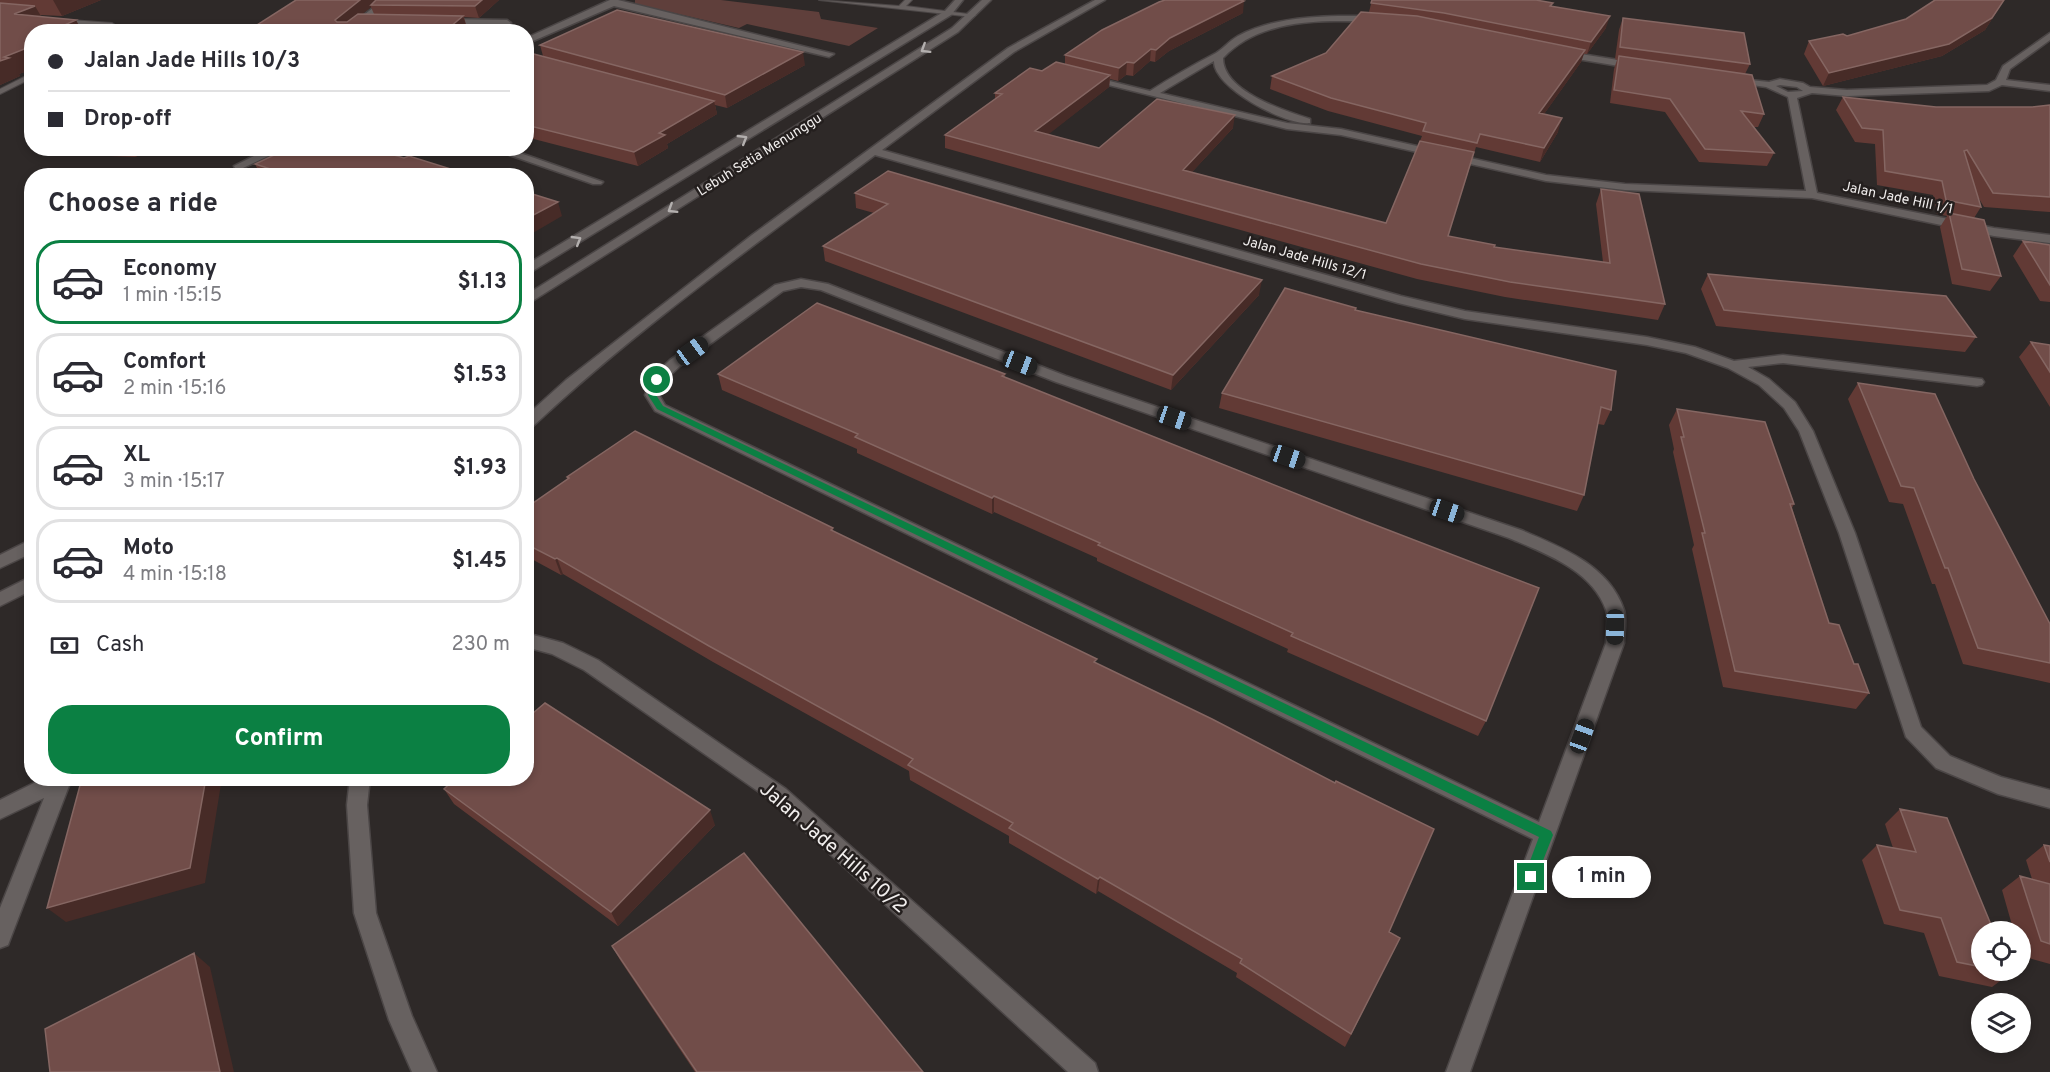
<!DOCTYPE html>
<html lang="en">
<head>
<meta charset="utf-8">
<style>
	body { margin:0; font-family:Overpass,sans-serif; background:#f7f7f7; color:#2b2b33; height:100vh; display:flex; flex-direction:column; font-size:22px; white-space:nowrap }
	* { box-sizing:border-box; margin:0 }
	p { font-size:20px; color:#7c7c81 }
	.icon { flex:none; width:33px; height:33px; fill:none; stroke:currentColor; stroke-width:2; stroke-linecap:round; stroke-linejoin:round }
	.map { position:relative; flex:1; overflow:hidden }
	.panel { position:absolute; left:24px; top:168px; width:510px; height:618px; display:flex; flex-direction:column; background:#fff; border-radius:24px; box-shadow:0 3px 9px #0003 }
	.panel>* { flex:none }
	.top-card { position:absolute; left:24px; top:24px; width:510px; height:132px; border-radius:24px; box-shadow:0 3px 9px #0003; display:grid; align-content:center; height:132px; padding:0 24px; background:#fff }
	.controls { position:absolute; left:1971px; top:921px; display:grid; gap:12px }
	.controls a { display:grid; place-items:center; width:60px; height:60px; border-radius:50%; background:#fff; box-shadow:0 3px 9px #0003; font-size:30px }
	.end { position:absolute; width:27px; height:27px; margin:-14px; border:8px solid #0b8043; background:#fff; box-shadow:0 0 0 3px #fff }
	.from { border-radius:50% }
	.bubble { position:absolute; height:42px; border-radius:21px; background:#fff; box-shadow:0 3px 9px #0003; font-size:20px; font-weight:700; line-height:42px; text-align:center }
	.car { position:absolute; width:18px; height:36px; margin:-18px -9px; border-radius:8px; box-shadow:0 0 4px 2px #0007; background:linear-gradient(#222 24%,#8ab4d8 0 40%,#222 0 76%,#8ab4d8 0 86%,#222 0) }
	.top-card b { display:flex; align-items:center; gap:21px; height:57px; font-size:22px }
	.top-card b+b { border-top:2px solid #e1e1e2 }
	.top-card i { width:15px; height:15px; background:#2b2b33 }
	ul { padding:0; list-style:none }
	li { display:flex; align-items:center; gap:18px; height:84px; margin:0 12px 9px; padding:0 12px; border:3px solid #e1e1e2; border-radius:24px }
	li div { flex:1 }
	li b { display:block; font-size:22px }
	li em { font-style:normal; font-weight:700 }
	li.current { border-color:#0b8043 }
	li>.icon { width:54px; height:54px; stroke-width:1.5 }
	h2 { padding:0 24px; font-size:27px; line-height:72px }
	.pay { display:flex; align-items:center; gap:15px; height:66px; padding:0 24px; font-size:22px }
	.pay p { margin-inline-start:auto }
	.button { display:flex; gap:12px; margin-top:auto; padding:12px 24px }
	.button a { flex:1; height:69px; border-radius:24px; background:#0b8043; color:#fff; font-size:24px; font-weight:700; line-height:69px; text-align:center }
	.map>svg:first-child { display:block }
	.green { fill:#5f3f3b }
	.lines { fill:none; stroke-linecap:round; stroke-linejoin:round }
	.service-casing { stroke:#4b4646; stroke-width:2 }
	.minor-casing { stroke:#4b4646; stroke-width:3 }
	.tertiary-casing { stroke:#4b4646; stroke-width:3 }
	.service { fill:#676160; fill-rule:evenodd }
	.minor { fill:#676160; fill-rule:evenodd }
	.tertiary { fill:#676160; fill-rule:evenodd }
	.wall { fill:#623a35; fill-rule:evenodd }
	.shaded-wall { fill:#472b27 }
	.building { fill:#714d49; stroke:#856662; stroke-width:1.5 }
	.oneway { stroke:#b3afae }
	.route { fill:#0b8043 }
	.labels { text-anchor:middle; stroke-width:5; stroke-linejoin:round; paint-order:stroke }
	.far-street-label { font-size:14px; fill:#f1eeed; stroke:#241f1e }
	.near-street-label { font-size:20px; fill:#f1eeed; stroke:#241f1e }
</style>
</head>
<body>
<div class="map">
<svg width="2050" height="1072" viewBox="0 0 2050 1072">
	<rect width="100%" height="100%" fill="#2e2928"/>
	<!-- green -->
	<path class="green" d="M635,0H721L819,12L821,19L878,28L849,46L747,24L739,28L635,4Z"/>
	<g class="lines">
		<defs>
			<path id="service" d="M819,0L899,6L905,0H912L906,6L976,15L973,17Z
				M57,19L112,23L120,28L117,32H109L112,28L110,27L59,22L57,21Z
				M32,73V78L0,94V89Z"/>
			<path id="minor" d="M383,0H392L352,32H342Z
				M610,0H618L834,54L829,57L614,6L526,44V38Z
				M1095,0H1105L1014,52L882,150L1401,296L1465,311L1647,337L1695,347L1734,361L1783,355L1982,379L1984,382L1982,385L1977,386L1783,363L1748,367L1769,379L1795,402L1813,431L1855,533L1921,727L1950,756L2001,777L2050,790V808L1998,794L1936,768L1906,737L1839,533L1799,431L1784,408L1759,385L1728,368L1686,353L1647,345L1465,319L1398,303L875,155C759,242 637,328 531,428L526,429V416L566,380L752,235L1008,48Z
				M1338,16H1378L1382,19L1378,22C1326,20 1261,17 1223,58C1223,91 1282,110 1310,119V123C1287,126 1213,88 1214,61L1160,93L1287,123L1341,129L1546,175L1625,184L1806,191L1788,97L1766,87L1731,82V78L1769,82L1780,79L1803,83L1810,87L1847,90L1987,85L1996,80L2003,66L2050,33V40L2010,69L2006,80L2050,85V91L2002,85L1989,91L1847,96L1812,93L1797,98L1817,193L1994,228L2050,235V243L1994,236L1812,198L1625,190L1546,181L1341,135L1287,129L1084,79L1089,76L1150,91C1172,77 1193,65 1216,53C1223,49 1229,41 1238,36C1268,20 1304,17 1338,16ZM1780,85L1797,87L1803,91L1788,92L1776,86Z
				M445,19L507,20L511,23L507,26L442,24L441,22Z
				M1562,51L1637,63L1642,66L1637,69L1559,56V52Z
				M194,148L188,152L183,149V148Z
				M270,148H285L243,168H235L234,166Z
				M489,148H506L603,182L601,184H593Z
				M801,279L828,284L1066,376L1521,530C1561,547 1609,565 1624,610C1627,620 1624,633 1624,643L1470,1072H1446L1533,839L655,411L645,395L652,377L670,360L775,285ZM801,287L821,290L1056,382L1509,538C1544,553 1592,570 1606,610C1609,620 1606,632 1606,643L1539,822L665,405L659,395L664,381L680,366L783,291Z
				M526,633L563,643L598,660L786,789L1095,1063L1098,1072H1068L772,801L584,670L552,654L526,647Z
				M44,778H72L11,937L8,945L0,948V908L44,798L0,819V800Z
				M350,778H370L367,805L376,913L412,1016L437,1072H412L389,1020L354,913L347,805Z"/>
			<path id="tertiary" d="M955,0H963L951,15L526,275V265L945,11Z
				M982,0H991L958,32L526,305V295L952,28Z
				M32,539V553L0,568V555Z
				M32,576V590L0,606V592Z"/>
		</defs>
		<!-- service casing -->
		<use href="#service" class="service-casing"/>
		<!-- minor casing -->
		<use href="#minor" class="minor-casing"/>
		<!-- tertiary casing -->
		<use href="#tertiary" class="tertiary-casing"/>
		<!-- service -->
		<use href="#service" class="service"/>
		<!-- minor -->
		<use href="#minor" class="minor"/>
		<!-- tertiary -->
		<use href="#tertiary" class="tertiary"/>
	</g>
	<!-- wall -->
	<path class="wall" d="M0,0H101L62,16L40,15L41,17L76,20L82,32H32V69L19,74L20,76L0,85Z
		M296,0H499L479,18L464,17L467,28L246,32ZM371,7L374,14H362Z
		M1372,0L1552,7L1606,28L1587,54H1584L1581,62L1544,114L1558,132L1540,162L1476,147L1448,236L1494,247L1603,262L1596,204L1601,189L1665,304L1658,320L1505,297L1417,279L945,148V135L995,99V93L1042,71L1065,64V55L1243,13L1169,51L1155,62L1150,61L1133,76L1126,75L1118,81L1110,79L1109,87L1048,134L1099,148L1233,128L1192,172L1386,223L1422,136L1328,111L1270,89L1272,76L1326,53L1369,12Z
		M2004,0L1985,30L1942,56L1823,86L1804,54L1809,41L1847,36Z
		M1623,18L1750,64L1745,74L1764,114L1758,127H1753L1774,153L1767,166L1699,162L1665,112L1610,103L1614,69L1617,60L1615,59L1619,30Z
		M540,45L805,65L727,108L715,105L717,114L667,144L668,148L638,166L526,137V52L543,56Z
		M1843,97L1936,107H2032L2050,105V212L1984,207L1978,197L1981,207L1974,218L2001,276L1990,291L1952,284L1940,227L1947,216L1937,214L1933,195L1877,185L1875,144L1855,142L1836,110Z
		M80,148H149L136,157L84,155Z
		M404,158L473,176H261L255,164Z
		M855,193L1259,295L1171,390L825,261L823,246L874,213L856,208Z
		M2023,241L2050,245V302L2040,301L2013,256Z
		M1708,274L1976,337L1965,352L1716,326L1701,289Z
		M1356,308V310L1611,410L1604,425L1598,424L1584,495L1577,511L1219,408L1222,393Z
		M2031,342L2050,345V407L2019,357Z
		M718,374H1005V378L1486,721L1478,736L1287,652L1288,649L1097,561V558L994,512L992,514L857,453V449L722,390Z
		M1858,383L1974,479L2050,624V683L1963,664L1935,584H1932L1903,504L1889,502L1848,399Z
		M1677,409L1794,504L1792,508L1829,623L1854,664L1869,693L1856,709L1723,687L1692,549L1694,545L1673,452L1674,449L1669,425Z
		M567,477L833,528V531L1096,663L1389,932L1400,938L1345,1047L1236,977L1237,973L1098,891L1096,894L1009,843V836L910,780L909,771L713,662L563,574L561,575L526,556V508L567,479Z
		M444,789L715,825L618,926L454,804Z
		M1900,809L1982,932V970H2010L2011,973L1992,987L1939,976L1924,933L1884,924L1862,860L1877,845L1893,848L1885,824Z
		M2044,845L2050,846V964L2021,956L2020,932H2014L2002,890L2020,876L2032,879L2026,860Z
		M612,946L923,1072H695L620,960Z"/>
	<!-- shaded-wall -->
	<path class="shaded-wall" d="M53,0H101L62,16Z
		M360,0H380L371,5V7L340,32L335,20Z
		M482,0H499L479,18L475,6Z
		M2004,0L1985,30L1942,56L1823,86L1829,73Z
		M1244,1L1243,13L1169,51L1155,62L1156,50L1170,38Z
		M35,6L45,23L14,14Z
		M463,16L467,28L463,32H444Z
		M1610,16L1606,28L1587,54L1591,42Z
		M76,20L82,32H49Z
		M32,39V69L19,74L20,76L0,85V61L4,57Z
		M1151,49L1150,61L1133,76L1134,63Z
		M1585,50L1581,62L1535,127L1539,113Z
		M803,52L805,65L727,108L725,95Z
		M1127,62L1126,75L1118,81L1119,68Z
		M1110,75L1109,87L1035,145V131Z
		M714,101L717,114L667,144L668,148L638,166L634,152L659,133Z
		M1235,115L1233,128L1181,184L1183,170Z
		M1562,118L1558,132L1540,162L1544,148Z
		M131,148H149L136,157Z
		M558,202L562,216L526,237V219Z
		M1262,280L1259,295L1171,390L1173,375Z
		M994,496V512L992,514V498Z
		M557,558L563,574L561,575L555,559Z
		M206,778H222L205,883L66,922L47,908Z
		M710,810L715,825L618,926L611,912Z
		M1100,877L1098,891L1096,894L1098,879Z
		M194,953L210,967L234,1072H220Z"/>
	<!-- building -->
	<path class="building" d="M296,0H360L335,20L337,22H347L358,14L463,16L444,32H246Z
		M376,0H482L475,6L371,5Z
		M1165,0H1240L1244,1L1170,38L1156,50L1151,49L1134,63L1127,62L1119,68L1065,55L1102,30L1159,2Z
		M1372,0H1536L1553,3L1550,6L1610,16L1591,42L1444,13L1371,3Z
		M1935,0H2004L1992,18L1949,44L1829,73L1809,41L1843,34L1847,36L1906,19Z
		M0,3L35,6L14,14L76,20L49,32H32V39L28,41H32V46L4,57L9,58L0,61Z
		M617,10L803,52L725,95L540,45Z
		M1361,12L1417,16L1585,50L1539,113L1562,118L1544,148L1480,134L1477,143L1423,131L1426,123L1331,98L1272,76L1326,53Z
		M1623,18L1744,33L1750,64L1620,47Z
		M526,52L714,101L659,133L665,135L634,152L526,125Z
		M1619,56L1752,75L1764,114L1741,111L1774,153L1705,149L1670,99L1614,90Z
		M1056,62L1110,75L1035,131L1099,148L1157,99L1235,115L1183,170L1386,223L1420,141L1474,152L1448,236L1495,245L1494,247L1610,263L1601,189L1639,194L1665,304L1510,282L1421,264L945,135L1002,94L995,93L1030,68L1042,71Z
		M1843,97L1936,107H2032L2050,105V197L1993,193L1967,150L1964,151L1981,207L1946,200L1942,181L1885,171L1883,130L1862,128Z
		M289,148H370L404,158L409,156L473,176H292L255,164Z
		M888,171L1262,280L1173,375L823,246L888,204L855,193Z
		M526,192L558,202L526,219Z
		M1949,213L1984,220L2001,276L1962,269Z
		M2023,241L2050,245V285Z
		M1708,274L1946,296L1976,337L1724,310Z
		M1285,288L1356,308L1355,310L1616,371L1611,410L1601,407L1584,495L1222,393Z
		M817,303L1005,374L1002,376L1357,518L1539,588L1486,721L1291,636L1293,633L1098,545L1100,543L994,496L992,498L855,437L858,434L718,374Z
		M2031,342L2050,345V372Z
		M1858,383L1935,394L1974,479L2050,624V663L1978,648L1948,568H1945L1914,488L1901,486Z
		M1677,409L1765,422L1794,504H1790L1829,623L1839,625L1854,664H1858L1869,693L1735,671L1702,533H1705L1681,437H1684Z
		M635,431L833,528L831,530L1097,659L1094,662L1212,719L1335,783L1336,781L1434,829L1389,932L1400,938L1351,1034L1240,963L1242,959L1100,877L1098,879L1009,828L1013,823L908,765L913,759L709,646L557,558L555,559L526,544V508L569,478L567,477Z
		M545,703L710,810L611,912L444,789L456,778H526V719Z
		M82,778H206L190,868L47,908Z
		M1900,809L1947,818L1994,932H1982V967L1957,962L1941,918L1900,910L1877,845L1916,852Z
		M2044,845L2050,846V862Z
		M744,853L923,1072H697L612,946Z
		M2020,876L2050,884V944L2041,941Z
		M194,953L220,1072H50L45,1029Z
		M1998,970H2010L2011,973Z"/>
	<!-- one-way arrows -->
	<defs><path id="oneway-chevron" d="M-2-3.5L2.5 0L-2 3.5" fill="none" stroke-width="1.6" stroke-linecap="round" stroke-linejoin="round" transform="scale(1.5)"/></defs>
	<g class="oneway">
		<use href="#oneway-chevron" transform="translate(925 49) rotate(148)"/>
		<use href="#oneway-chevron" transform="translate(743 139) rotate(-31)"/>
		<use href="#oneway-chevron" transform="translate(672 209) rotate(148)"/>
		<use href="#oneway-chevron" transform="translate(577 240) rotate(-31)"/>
	</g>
	<!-- route -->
	<path class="route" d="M657,377L661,380L656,395L663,406L1551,831L1553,835L1535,881H1526L1524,877L1539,837L657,409L648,395L653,380Z"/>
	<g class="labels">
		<!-- far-street labels -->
		<g class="far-street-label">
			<text transform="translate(759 154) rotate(-32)" y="5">Lebuh Setia Menunggu</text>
			<text transform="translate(1898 197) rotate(12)" y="5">Jalan Jade Hill 1/1</text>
			<text transform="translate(1305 257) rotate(16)" y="5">Jalan Jade Hills 12/1</text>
		</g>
		<!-- near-street labels -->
		<g class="near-street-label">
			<text transform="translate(834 847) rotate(41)" y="7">Jalan Jade Hills 10/2</text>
		</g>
	</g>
</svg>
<div class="controls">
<a><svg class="icon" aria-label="locate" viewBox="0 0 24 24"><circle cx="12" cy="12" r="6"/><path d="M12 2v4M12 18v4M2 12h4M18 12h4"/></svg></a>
<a><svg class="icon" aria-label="layers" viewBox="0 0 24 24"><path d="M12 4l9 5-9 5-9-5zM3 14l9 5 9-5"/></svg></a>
</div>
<i class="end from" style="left:657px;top:380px"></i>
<i class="end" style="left:1531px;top:877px"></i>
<div class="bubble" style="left:1552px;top:856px;width:99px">1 min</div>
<i class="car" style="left:692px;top:351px;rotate:54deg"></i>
<i class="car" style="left:1020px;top:363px;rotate:111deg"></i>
<i class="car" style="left:1174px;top:418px;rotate:109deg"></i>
<i class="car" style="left:1288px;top:457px;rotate:109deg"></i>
<i class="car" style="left:1447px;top:511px;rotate:109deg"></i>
<i class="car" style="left:1615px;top:627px;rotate:181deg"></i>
<i class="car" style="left:1582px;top:736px;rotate:20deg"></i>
<div class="top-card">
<b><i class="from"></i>Jalan Jade Hills 10/3</b>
<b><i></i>Drop-off</b>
</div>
<section class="panel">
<h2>Choose a ride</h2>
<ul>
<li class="current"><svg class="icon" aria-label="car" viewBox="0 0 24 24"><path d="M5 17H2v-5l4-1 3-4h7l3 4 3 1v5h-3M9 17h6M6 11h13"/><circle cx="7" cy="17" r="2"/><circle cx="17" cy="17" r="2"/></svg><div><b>Economy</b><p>1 min · 15:15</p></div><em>$1.13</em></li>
<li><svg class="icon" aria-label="car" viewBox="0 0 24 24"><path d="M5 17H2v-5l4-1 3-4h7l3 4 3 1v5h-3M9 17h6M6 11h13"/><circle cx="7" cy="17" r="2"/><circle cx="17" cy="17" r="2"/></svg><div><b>Comfort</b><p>2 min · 15:16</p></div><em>$1.53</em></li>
<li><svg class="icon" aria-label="car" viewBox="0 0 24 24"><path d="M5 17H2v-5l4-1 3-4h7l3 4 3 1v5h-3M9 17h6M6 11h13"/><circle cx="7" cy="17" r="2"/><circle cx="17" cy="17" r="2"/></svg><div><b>XL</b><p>3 min · 15:17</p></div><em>$1.93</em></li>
<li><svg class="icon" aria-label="car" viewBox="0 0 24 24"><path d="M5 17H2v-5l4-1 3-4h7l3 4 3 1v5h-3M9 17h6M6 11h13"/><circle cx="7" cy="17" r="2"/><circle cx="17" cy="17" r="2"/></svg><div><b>Moto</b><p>4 min · 15:18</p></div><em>$1.45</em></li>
</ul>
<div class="pay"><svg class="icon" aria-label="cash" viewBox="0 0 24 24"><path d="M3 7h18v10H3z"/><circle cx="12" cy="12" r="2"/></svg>Cash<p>230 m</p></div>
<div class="button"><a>Confirm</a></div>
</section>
</div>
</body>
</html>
